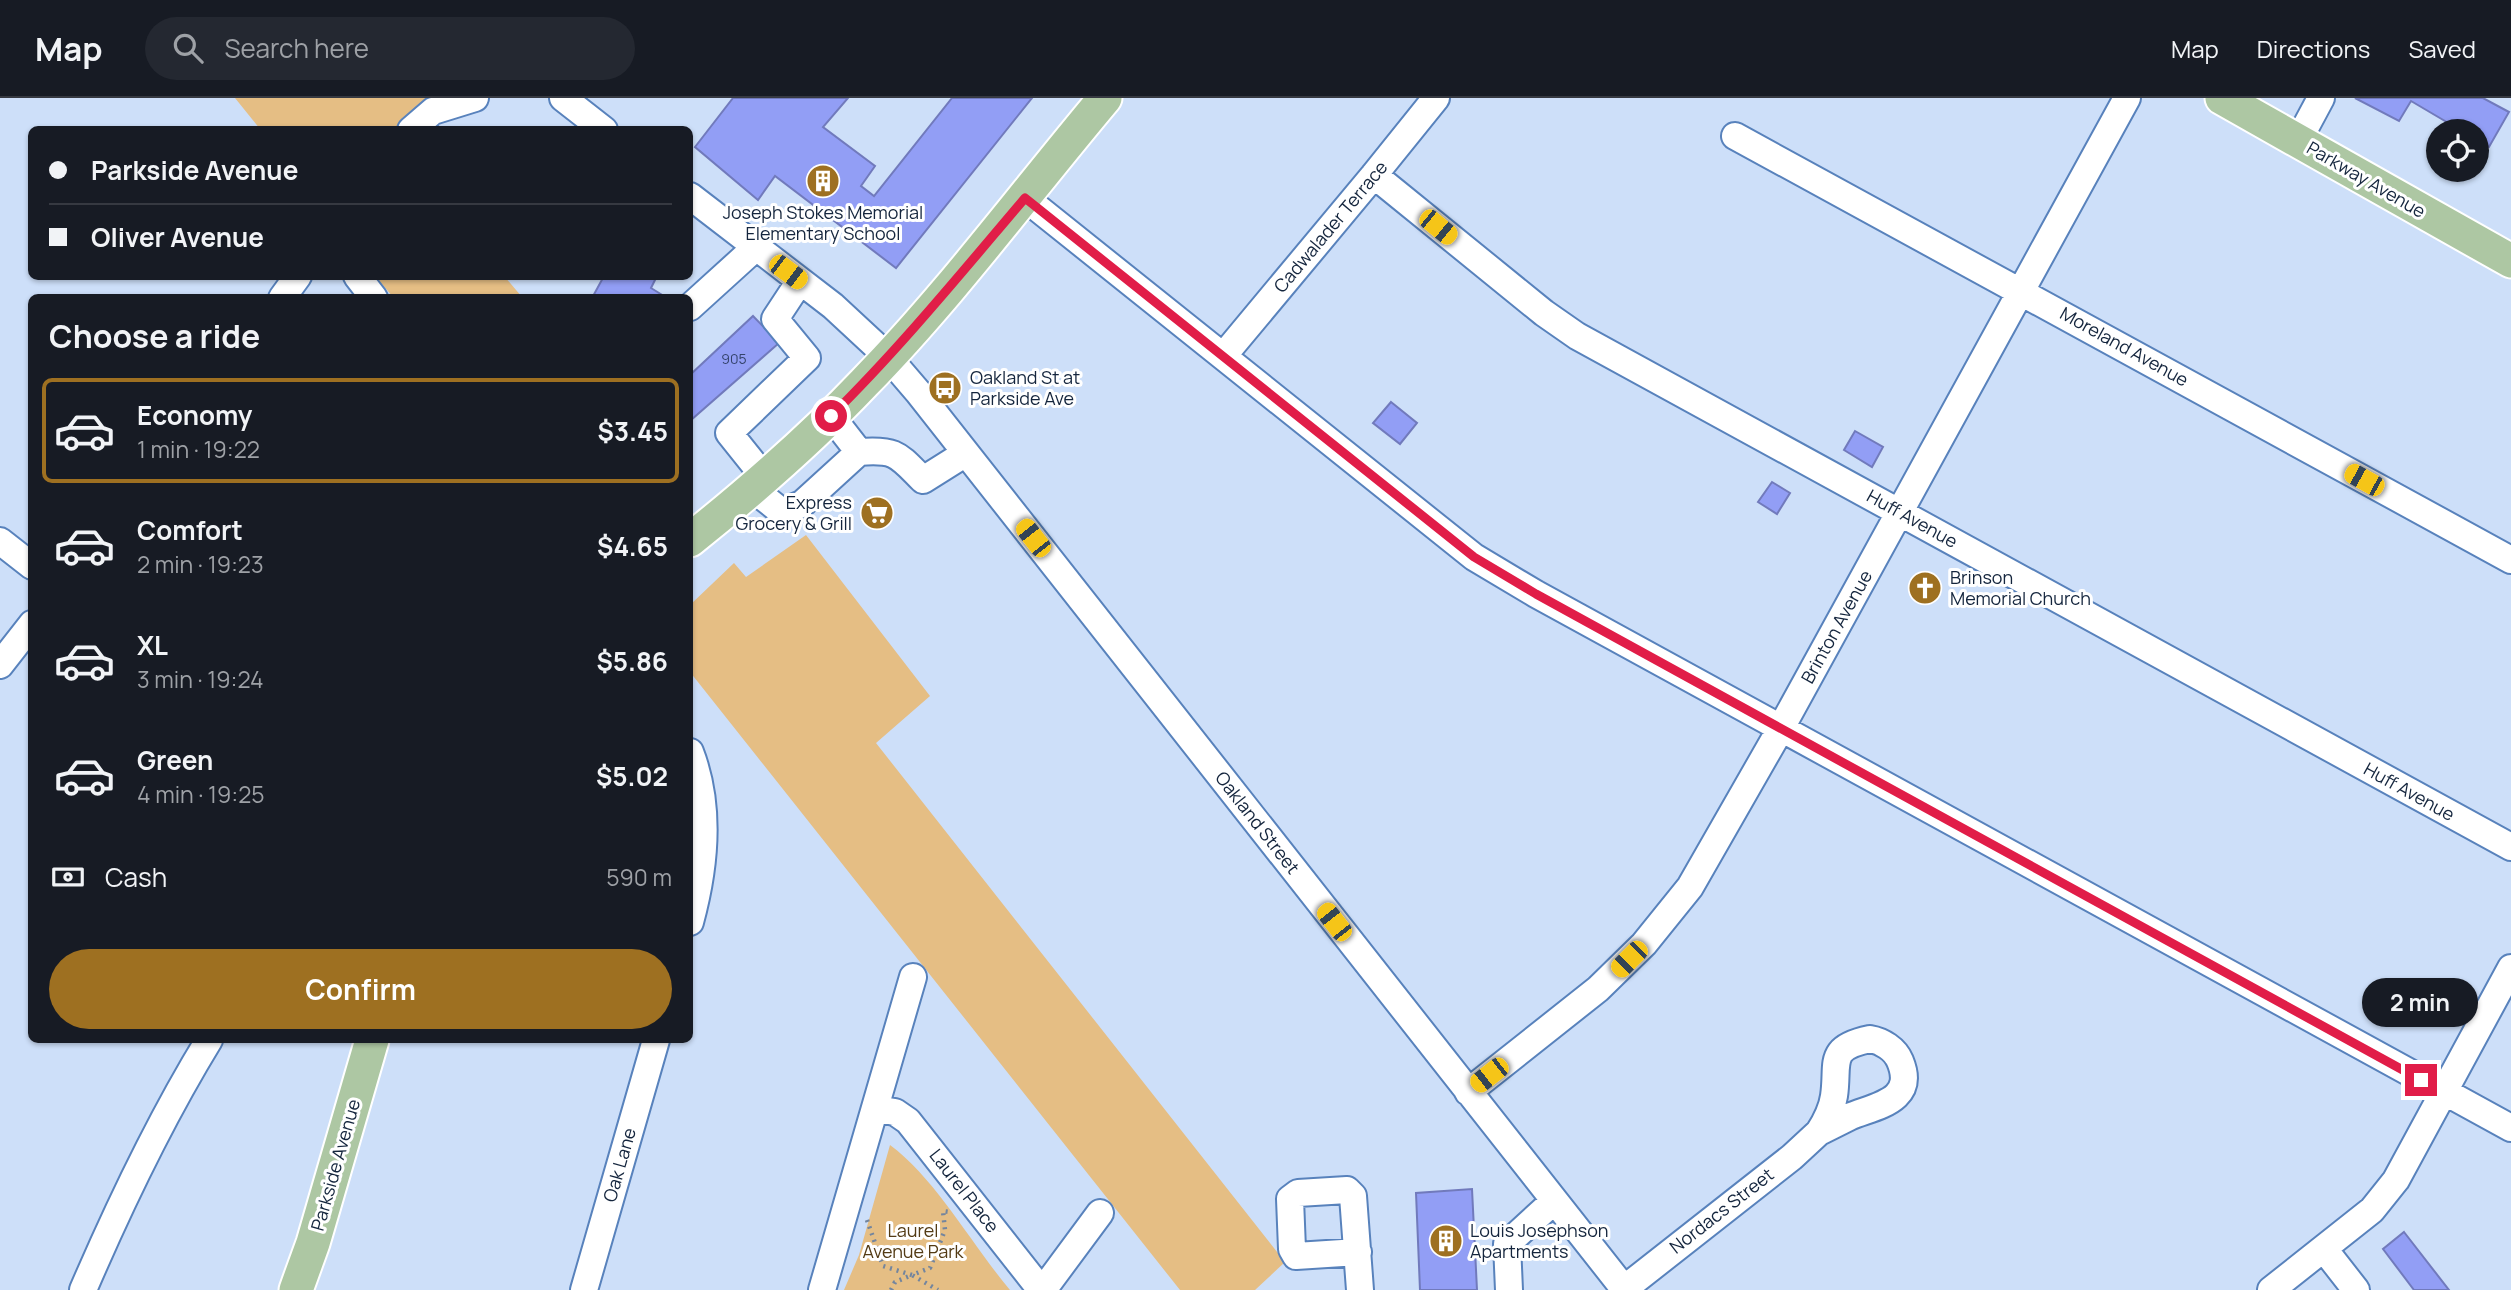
<!DOCTYPE html>
<html lang="en">
<head>
<meta charset="utf-8">
<style>
	body { margin:0; font-family:Manrope,sans-serif; background:#242831; color:#f1f3f6; height:100vh; display:flex; flex-direction:column; font-size:26px; white-space:nowrap }
	* { box-sizing:border-box; margin:0 }
	p { font-size:23px; color:#9ea1a6 }
	.icon { flex:none; width:38px; height:38px; fill:none; stroke:currentColor; stroke-width:2; stroke-linecap:round; stroke-linejoin:round }
	.map { position:relative; flex:1; overflow:hidden }
	.drawer { position:absolute; left:28px; top:196px; width:665px; height:749px; display:flex; flex-direction:column; background:#171b24; border-radius:10px; box-shadow:0 2px 5px #0004 }
	.drawer>* { flex:none }
	.guide { position:absolute; left:28px; top:28px; width:665px; height:154px; border-radius:10px; box-shadow:0 2px 5px #0004; display:grid; align-content:center; height:154px; padding:0 21px; background:#171b24 }
	.fabs { position:absolute; left:2426px; top:21px; display:grid; gap:14px }
	.fabs a { display:grid; place-items:center; width:63px; height:63px; border-radius:50%; background:#171b24; box-shadow:0 2px 5px #0004; font-size:35px }
	.end { position:absolute; width:32px; height:32px; margin:-16px; border:9px solid #e11d48; background:#fff; box-shadow:0 0 0 4px #fff }
	.from { border-radius:50% }
	.bubble { position:absolute; height:49px; border-radius:24px; background:#171b24; box-shadow:0 2px 5px #0004; font-size:23px; font-weight:700; line-height:49px; text-align:center }
	.car { position:absolute; width:21px; height:42px; margin:-21px -10px; border-radius:9px; box-shadow:0 0 5px 2px #0007; background:linear-gradient(#f5c518 24%,#345 0 40%,#f5c518 0 76%,#345 0 86%,#f5c518 0) }
	.guide b { display:flex; align-items:center; gap:24px; height:66px; font-size:26px }
	.guide b+b { border-top:2px solid #363941 }
	.guide i { width:18px; height:18px; background:#f1f3f6 }
	ul { padding:0; list-style:none }
	li { display:flex; align-items:center; gap:21px; height:105px; margin:0 14px 10px; padding:0 7px; border:4px solid transparent; border-radius:10px }
	li div { flex:1 }
	li b { display:block; font-size:26px }
	li em { font-style:normal; font-weight:700 }
	li.active { border-color:#9e7021 }
	li>.icon { width:63px; height:63px; stroke-width:1.5 }
	h2 { padding:0 21px; font-size:32px; line-height:84px }
	.pay { display:flex; align-items:center; gap:18px; height:77px; padding:0 21px; font-size:26px }
	.pay p { margin-inline-start:auto }
	.cta { display:flex; gap:14px; margin-top:auto; padding:14px 21px }
	.cta a { flex:1; height:80px; border-radius:42px; background:#9e7021; color:#fff; font-size:28px; font-weight:700; line-height:80px; text-align:center }
	header { display:flex; align-items:center; gap:42px; box-sizing:border-box; height:98px; padding:0 35px; background:#171b24; border-bottom:2px solid #363941 }
	header strong { font-size:33px }
	nav { display:flex; gap:38px; margin-inline-start:auto; font-size:24px }
	.search { width:490px; height:63px; background:#242831; display:flex; align-items:center; gap:18px; box-sizing:border-box; padding:0 24px; border-radius:38px; color:#9ea1a6; font-size:26px }
	.map>svg:first-child { display:block }
	.green { fill:#e5be84 }
	.building { fill:#929ef5; stroke:#717abc; stroke-width:2 }
	.lines { fill:none; stroke-linecap:round; stroke-linejoin:round }
	.minor-casing { stroke:#5882bc; stroke-width:30 }
	.major-casing { stroke:#fff; stroke-width:37 }
	.path { stroke:#73859e; stroke-width:4.5; stroke-dasharray:2 5; stroke-linecap:butt }
	.minor { stroke:#fff; stroke-width:26 }
	.major { stroke:#adc7a3; stroke-width:33 }
	.route { stroke:#e11d48; stroke-width:9 }
	.labels { text-anchor:middle; stroke-width:6; stroke-linejoin:round; paint-order:stroke }
	.number-label { font-size:14px; fill:#34436b }
	.street-label { font-size:18px; fill:#14253d; stroke:#fff }
	.poi-label { font-size:18px; fill:#14253d; stroke:#fff; text-anchor:start }
	.park-label { font-size:18px; fill:#533b15; stroke:#fff }
</style>
</head>
<body>
<header>
<strong>Map</strong>
<div class="search"><svg class="icon" aria-label="search" viewBox="0 0 24 24"><circle cx="10" cy="10" r="6"/><path d="M15 15l6 6"/></svg>Search here</div>
<nav><a>Map</a><a>Directions</a><a>Saved</a></nav>
</header>
<div class="map">
<svg width="2511" height="1192" viewBox="0 0 2511 1192">
	<rect width="100%" height="100%" fill="#cddff9"/>
	<!-- green -->
	<path class="green" d="M235,0H429L407,32L260,31Z
		M376,179H505L522,199H393Z
		M806,437L930,598L876,645L1285,1164L1255,1192H1180L690,574V507L734,465L746,479Z
		M890,1047C936,1081 972,1147 1010,1192H844L859,1157Z"/>
	<!-- building -->
	<path class="building" d="M733,0H848L823,29L875,68L861,88L874,98L952,0H1032L896,170L775,78L758,102L695,49Z
		M2355,0H2483L2509,14L2489,49L2476,42V33H2462L2411,3L2399,23Z
		M604,178H657L651,190L667,200H592Z
		M753,218L779,245L691,322L690,277Z
		M1391,304L1417,325L1400,346L1373,325Z
		M1855,333L1883,349L1872,369L1844,352Z
		M1772,384L1790,395L1777,416L1758,404Z
		M1472,1091L1477,1192H1420L1416,1095Z
		M2404,1134L2449,1192H2414L2383,1151Z"/>
	<g class="lines">
		<defs>
			<path id="minor" d="M563,0L604,32
				M411,32L433,13L475,0
				M1735,38L2511,462
				M2298,43L2321,0
				M1374,77L1544,215L1577,238L2511,749
				M690,98L833,208L888,259L918,294L1625,1192
				M1025,100L1474,459L1536,496L2511,1030
				M357,178L374,200
				M282,200L298,178
				M690,209L755,150
				M1224,257L1374,77L1436,0
				M831,318L859,354C897,351 898,357 923,382L966,355
				M765,380L729,335L807,260L775,221L800,183
				M753,391L782,414L802,406L859,354
				M0,443L32,468
				M0,567L32,526
				M690,654C711,708 705,769 690,824
				M1870,941C1882,943 1895,951 1900,963C1917,1004 1874,1008 1849,1019C1839,1024 1829,1029 1819,1034C1826,1023 1832,1012 1834,998C1839,965 1826,950 1870,941Z
				M1468,994L1598,891L1644,846L1690,789L1781,630L2127,0
				M875,1011L895,1014L908,1023L1041,1192
				M2324,1151L2356,1192
				M1358,1154L1296,1158L1292,1151L1290,1101L1298,1095L1347,1092L1353,1098L1360,1192
				M1624,1191L1792,1059L1819,1034
				M83,1192C120,1106 160,1022 209,942
				M584,1192L656,942
				M822,1192L913,879
				M1043,1192L1100,1115
				M1509,1192L1507,1146L1554,1103
				M2271,1192L2372,1112L2396,1082L2511,870"/>
			<path id="major" d="M2222,0L2511,163
				M690,442C751,393 810,342 864,285C951,196 1025,95 1105,0
				M296,1192L313,1145L372,942"/>
		</defs>
		<!-- minor casing -->
		<use href="#minor" class="minor-casing"/>
		<!-- major casing -->
		<use href="#major" class="major-casing"/>
		<!-- path -->
		<path class="path" d="M867,1122L883,1168L912,1177L930,1170L945,1132L943,1113L950,1114
			M891,1192L895,1184L912,1177L938,1192"/>
		<!-- minor -->
		<use href="#minor" class="minor"/>
		<!-- major -->
		<use href="#major" class="major"/>
	</g>
	<g class="lines">
		<!-- route -->
		<path class="route" d="M831,318C900,250 962,174 1025,100L1474,459L1536,496L2421,982"/>
	</g>
	<!-- icons -->
	<defs>
		<symbol id="building-disc" viewBox="-11 -11 22 22"><circle r="9.5" fill="#9e7021" stroke="#fff"/><path d="M-4-6H4V6H1V3H-1V6H-4ZM-2.5-4.3h1.7v1.8h-1.7ZM.8-4.3h1.7v1.8H.8ZM-2.5-1h1.7V.8h-1.7ZM.8-1h1.7V.8H.8Z" fill="#fff"/></symbol>
		<symbol id="bus-disc" viewBox="-11 -11 22 22"><circle r="9.5" fill="#9e7021" stroke="#fff"/><path d="M-5-6H5V4H4V6H2V4H-2V6H-4V4H-5ZM-3.5-4V0h7V-4ZM-3.5 1.2v1.5H-2V1.2ZM2 1.2v1.5H3.5V1.2Z" fill="#fff"/></symbol>
		<symbol id="supermarket-disc" viewBox="-11 -11 22 22"><circle r="9.5" fill="#9e7021" stroke="#fff"/><path d="M-6-5.5h2.5l.6 2H6L4.5 2H-2.5L-4.4-4H-6ZM-1.5 3.2a1.3 1.3 0 1 0 .1 0ZM3 3.2a1.3 1.3 0 1 0 .1 0Z" fill="#fff"/></symbol>
		<symbol id="church-disc" viewBox="-11 -11 22 22"><circle r="9.5" fill="#9e7021" stroke="#fff"/><path d="M-1.2-6h2.4v3.5h3.3v2.4h-3.3V6h-2.4V-.1h-3.3v-2.4h3.3Z" fill="#fff"/></symbol>
	</defs>
	<g fill-rule="evenodd">
		<use href="#building-disc" x="804" y="64" width="38" height="38"/>
		<use href="#bus-disc" x="926" y="271" width="38" height="38"/>
		<use href="#supermarket-disc" x="858" y="396" width="38" height="38"/>
		<use href="#church-disc" x="1906" y="471" width="38" height="38"/>
		<use href="#building-disc" x="1427" y="1124" width="38" height="38"/>
	</g>
	<g class="labels">
		<!-- number labels -->
		<g class="number-label">
			<text x="734" y="266">905</text>
		</g>
		<!-- street labels -->
		<g class="street-label">
			<text transform="translate(2366 82) rotate(30)" y="6">Parkway Avenue</text>
			<text transform="translate(1331 129) rotate(-50)" y="6">Cadwalader Terrace</text>
			<text transform="translate(2124 249) rotate(29)" y="6">Moreland Avenue</text>
			<text transform="translate(1912 421) rotate(29)" y="6">Huff Avenue</text>
			<text transform="translate(1837 529) rotate(-61)" y="6">Brinton Avenue</text>
			<text transform="translate(2409 694) rotate(29)" y="6">Huff Avenue</text>
			<text transform="translate(1257 725) rotate(52)" y="6">Oakland Street</text>
			<text transform="translate(336 1067) rotate(-74)" y="6">Parkside Avenue</text>
			<text transform="translate(620 1067) rotate(-74)" y="6">Oak Lane</text>
			<text transform="translate(964 1093) rotate(52)" y="6">Laurel Place</text>
			<text transform="translate(1722 1113) rotate(-38)" y="6">Nordacs Street</text>
		</g>
		<!-- poi labels -->
		<g class="poi-label">
			<text x="823" y="121" text-anchor="middle">Joseph Stokes Memorial<tspan x="823" dy="21">Elementary School</tspan></text>
			<text x="970" y="286">Oakland St at<tspan x="970" dy="21">Parkside Ave</tspan></text>
			<text x="852" y="411" text-anchor="end">Express<tspan x="852" dy="21">Grocery &amp; Grill</tspan></text>
			<text x="1950" y="486">Brinson<tspan x="1950" dy="21">Memorial Church</tspan></text>
			<text x="1470" y="1139">Louis Josephson<tspan x="1470" dy="21">Apartments</tspan></text>
		</g>
		<!-- park labels -->
		<g class="park-label">
			<text x="913" y="1139">Laurel<tspan x="913" dy="21">Avenue Park</tspan></text>
		</g>
	</g>
</svg>
<div class="fabs">
<a><svg class="icon" aria-label="locate" viewBox="0 0 24 24"><circle cx="12" cy="12" r="6"/><path d="M12 2v4M12 18v4M2 12h4M18 12h4"/></svg></a>
</div>
<i class="end from" style="left:831px;top:318px"></i>
<i class="end" style="left:2421px;top:982px"></i>
<div class="bubble" style="left:2362px;top:880px;width:116px">2 min</div>
<i class="car" style="left:1438px;top:129px;rotate:129deg"></i>
<i class="car" style="left:788px;top:174px;rotate:127deg"></i>
<i class="car" style="left:2364px;top:382px;rotate:299deg"></i>
<i class="car" style="left:1033px;top:440px;rotate:322deg"></i>
<i class="car" style="left:1334px;top:824px;rotate:322deg"></i>
<i class="car" style="left:1629px;top:861px;rotate:225deg"></i>
<i class="car" style="left:1489px;top:977px;rotate:232deg"></i>
<div class="guide">
<b><i class="from"></i>Parkside Avenue</b>
<b><i></i>Oliver Avenue</b>
</div>
<section class="drawer">
<h2>Choose a ride</h2>
<ul>
<li class="active"><svg class="icon" aria-label="car" viewBox="0 0 24 24"><path d="M5 17H2v-5l4-1 3-4h7l3 4 3 1v5h-3M9 17h6M6 11h13"/><circle cx="7" cy="17" r="2"/><circle cx="17" cy="17" r="2"/></svg><div><b>Economy</b><p>1 min · 19:22</p></div><em>$3.45</em></li>
<li><svg class="icon" aria-label="car" viewBox="0 0 24 24"><path d="M5 17H2v-5l4-1 3-4h7l3 4 3 1v5h-3M9 17h6M6 11h13"/><circle cx="7" cy="17" r="2"/><circle cx="17" cy="17" r="2"/></svg><div><b>Comfort</b><p>2 min · 19:23</p></div><em>$4.65</em></li>
<li><svg class="icon" aria-label="car" viewBox="0 0 24 24"><path d="M5 17H2v-5l4-1 3-4h7l3 4 3 1v5h-3M9 17h6M6 11h13"/><circle cx="7" cy="17" r="2"/><circle cx="17" cy="17" r="2"/></svg><div><b>XL</b><p>3 min · 19:24</p></div><em>$5.86</em></li>
<li><svg class="icon" aria-label="car" viewBox="0 0 24 24"><path d="M5 17H2v-5l4-1 3-4h7l3 4 3 1v5h-3M9 17h6M6 11h13"/><circle cx="7" cy="17" r="2"/><circle cx="17" cy="17" r="2"/></svg><div><b>Green</b><p>4 min · 19:25</p></div><em>$5.02</em></li>
</ul>
<div class="pay"><svg class="icon" aria-label="cash" viewBox="0 0 24 24"><path d="M3 7h18v10H3z"/><circle cx="12" cy="12" r="2"/></svg>Cash<p>590 m</p></div>
<div class="cta"><a>Confirm</a></div>
</section>
</div>
</body>
</html>
